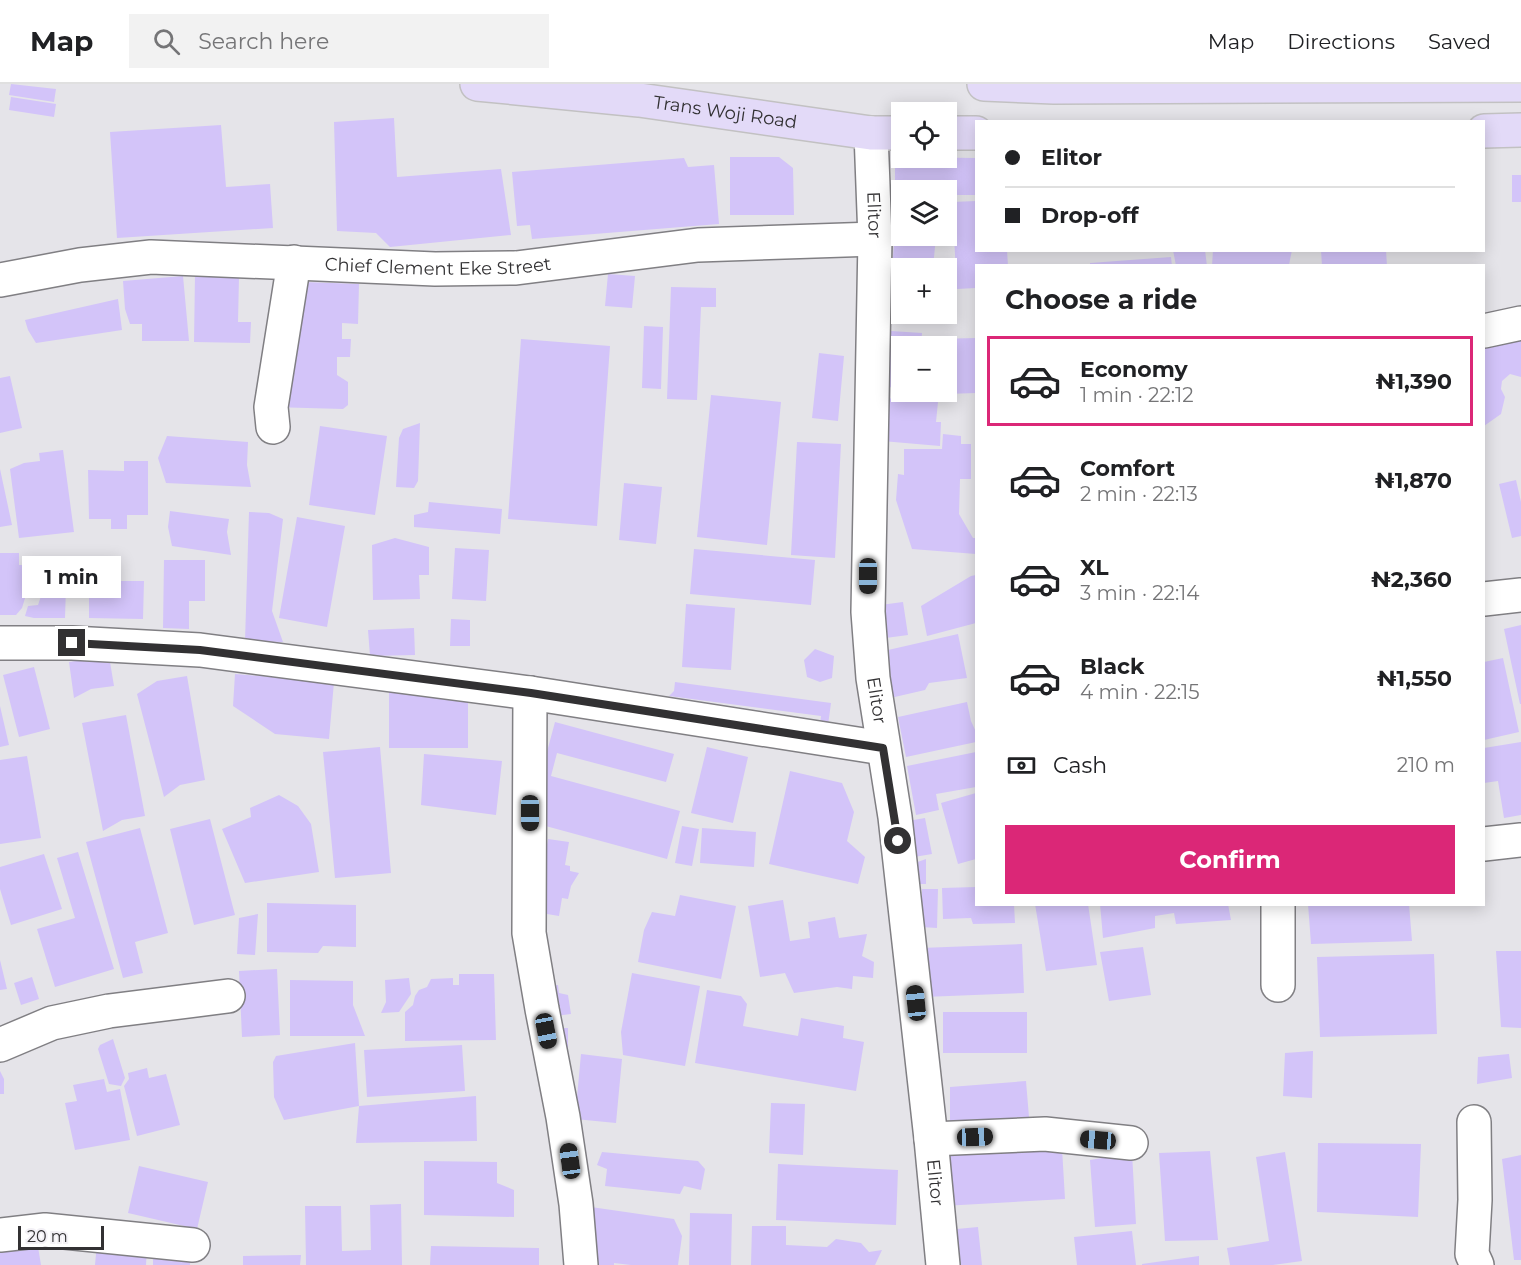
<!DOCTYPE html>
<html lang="en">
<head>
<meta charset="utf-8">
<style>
	body { margin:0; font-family:Montserrat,sans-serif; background:#f2f2f2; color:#202124; height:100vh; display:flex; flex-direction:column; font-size:22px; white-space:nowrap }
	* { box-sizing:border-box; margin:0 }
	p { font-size:20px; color:#757577 }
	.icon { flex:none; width:33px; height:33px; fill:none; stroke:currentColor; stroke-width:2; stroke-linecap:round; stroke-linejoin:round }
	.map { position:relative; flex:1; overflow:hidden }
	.drawer { position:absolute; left:975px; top:180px; width:510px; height:642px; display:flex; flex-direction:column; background:#fff; border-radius:0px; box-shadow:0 3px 15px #0003 }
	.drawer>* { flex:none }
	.top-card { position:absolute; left:975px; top:36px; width:510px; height:132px; border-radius:0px; box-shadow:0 3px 15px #0003; display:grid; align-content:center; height:132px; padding:0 30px; background:#fff }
	.controls { position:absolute; left:891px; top:18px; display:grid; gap:12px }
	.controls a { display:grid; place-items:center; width:66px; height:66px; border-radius:0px; background:#fff; box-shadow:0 3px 15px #0003; font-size:30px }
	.scale { position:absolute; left:18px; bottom:15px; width:86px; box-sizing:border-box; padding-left:6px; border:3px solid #323133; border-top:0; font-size:16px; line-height:21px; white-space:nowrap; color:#323133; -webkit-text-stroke:4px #f3f1f6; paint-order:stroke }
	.end { position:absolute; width:27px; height:27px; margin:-14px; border:8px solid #323133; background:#fff; box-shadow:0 0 0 3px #fff }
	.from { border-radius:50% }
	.bubble { position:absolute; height:42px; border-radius:0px; background:#fff; box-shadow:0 3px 15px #0003; font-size:20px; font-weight:700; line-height:42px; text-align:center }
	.car { position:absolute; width:18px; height:36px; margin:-18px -9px; border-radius:8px; box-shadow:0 0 4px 2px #0007; background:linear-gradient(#222 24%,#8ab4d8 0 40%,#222 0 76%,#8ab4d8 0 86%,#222 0) }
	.top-card b { display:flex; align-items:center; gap:21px; height:57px; font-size:22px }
	.top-card b+b { border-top:2px solid #e0e0e0 }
	.top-card i { width:15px; height:15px; background:#202124 }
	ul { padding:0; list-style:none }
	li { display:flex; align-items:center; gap:18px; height:90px; margin:0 12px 9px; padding:0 18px; border:3px solid transparent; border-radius:0px }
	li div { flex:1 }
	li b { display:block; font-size:22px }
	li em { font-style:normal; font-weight:700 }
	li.on { border-color:#db2777 }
	li>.icon { width:54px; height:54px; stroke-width:1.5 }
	h2 { padding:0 30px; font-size:27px; line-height:72px }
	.pay { display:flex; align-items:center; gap:15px; height:66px; padding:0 30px; font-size:22px }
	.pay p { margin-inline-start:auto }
	.button { display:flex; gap:12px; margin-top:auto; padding:12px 30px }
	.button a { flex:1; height:69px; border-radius:0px; background:#db2777; color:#fff; font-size:24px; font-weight:700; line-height:69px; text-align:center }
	header { display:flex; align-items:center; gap:36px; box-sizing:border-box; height:84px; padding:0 30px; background:#fff; border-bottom:2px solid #e0e0e0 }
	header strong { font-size:28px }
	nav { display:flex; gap:33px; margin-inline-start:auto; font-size:21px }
	.search { width:420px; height:54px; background:#f2f2f2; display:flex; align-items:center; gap:15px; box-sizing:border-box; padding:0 21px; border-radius:0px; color:#757577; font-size:22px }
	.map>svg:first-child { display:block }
	.building { fill:#d3c4f9 }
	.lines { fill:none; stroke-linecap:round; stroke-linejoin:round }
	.minor-casing { stroke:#807f83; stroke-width:36 }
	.major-casing { stroke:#c2c1c2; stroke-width:36 }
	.minor { stroke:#fff; stroke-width:33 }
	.major { stroke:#e3daf8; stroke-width:33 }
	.route { stroke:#323133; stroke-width:8 }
	.labels { text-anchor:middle; stroke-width:4.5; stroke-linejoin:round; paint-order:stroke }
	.street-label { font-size:18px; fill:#323133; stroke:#f3f1f6 }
</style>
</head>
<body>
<header>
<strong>Map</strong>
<div class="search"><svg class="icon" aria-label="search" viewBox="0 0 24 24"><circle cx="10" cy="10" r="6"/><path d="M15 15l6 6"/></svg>Search here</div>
<nav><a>Map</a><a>Directions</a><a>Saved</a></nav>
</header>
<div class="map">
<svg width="1521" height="1181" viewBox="0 0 1521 1181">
	<rect width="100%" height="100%" fill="#e5e4e9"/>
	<!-- building -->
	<path class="building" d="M11,0L56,5L54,18L9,11Z
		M11,13L56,20L54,33L9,26Z
		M394,34L397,93L501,85L511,151L390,163L376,149L337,147L334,38Z
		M221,41L226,103L270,100L273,144L117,154L110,48Z
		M730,73H779L793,84L794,131H730Z
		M895,73L976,74V111H946V106H902V111H895Z
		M684,74L688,83L714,81L719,140L532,155L530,141L517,142L512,88Z
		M1512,91H1521V118H1512Z
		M898,114L902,115V152H936L933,184H902V221L889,220Z
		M976,117V166H1007L1008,182H976V204L957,205L952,118Z
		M1173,166H1205L1207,182H1176Z
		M1213,166H1292L1289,181L1212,182Z
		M1321,166H1386L1387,182H1322Z
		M1171,173L1172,182H1090V179Z
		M608,190L635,192L632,224L605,222Z
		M195,191L239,193L238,238H251L250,259L194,258Z
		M183,192L189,257H142V240H130L125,225L123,197Z
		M276,197L359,200L358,240L342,239V255H351L350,273H337V291L348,298V321L343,325L271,323Z
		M671,203L716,204V223H701L697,316L667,315Z
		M118,215L122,246L36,259L28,246L25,236Z
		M644,242L663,243L661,305L642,304Z
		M891,247L922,249L921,262H902V304L888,303Z
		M1521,248V293L1510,290L1502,297L1501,305L1505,313L1501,330L1484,342V252Z
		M976,254V309L946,310V262H935V255Z
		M521,255L610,262L597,442L508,435Z
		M819,269L844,272L838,337L812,334Z
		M10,292L22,344L0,349V294Z
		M711,311L781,318L767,461L697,453Z
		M885,314L938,318L936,338H941L940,362L882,357Z
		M420,339L418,397L414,404L396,403L399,354L403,345Z
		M320,342L387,352L375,431L309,421Z
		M943,350L961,352V360H971V395H960L959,430L973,454H976V470L912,465L896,416L898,390L904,391V365H942Z
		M167,352L248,358L247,381L251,403L166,399L158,374Z
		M797,358L841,360L835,474L791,471Z
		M63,366L74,448L19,454L10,385L24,379L40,377L39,369Z
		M124,377H148V431H127V445H111V435H89L88,386L124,387Z
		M0,385L12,441L0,443Z
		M1516,396L1521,418V452L1512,454L1499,400Z
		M624,399L662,403L656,460L619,456Z
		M429,418L502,425L500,450L414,443V431L428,428Z
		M170,427L229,435L227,448L231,471L172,462L168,443Z
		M249,428L269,429L283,435L272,527L283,558L245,557Z
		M297,433L345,442L327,543L279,534Z
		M395,454L429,463V491H419L420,515L373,516L372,461Z
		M455,464L489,466L486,517L452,515Z
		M694,465L815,476L811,521L690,510Z
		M0,469H19V481H35L36,508L26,511L22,524L16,531H0Z
		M164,476H205V517H189V545L163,544Z
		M976,491V539L927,552L921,522L971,492Z
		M89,497H144L143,535L89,534Z
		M58,503H66L65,534H34L25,532L28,522L38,521L42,509H58Z
		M903,518L908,551L878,555L873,522Z
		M686,520L735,524L731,586L682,583Z
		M451,535L470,536V562H450Z
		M1521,541V620H1520L1504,545Z
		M414,544L415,571L370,572L368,546Z
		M958,550L967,594L929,599L925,606L886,615L875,569Z
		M815,565L834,572L832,594L820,598L807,593L804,576Z
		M109,572L114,602L91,605L74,614L69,578Z
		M1503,574L1519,648L1484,656V578Z
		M34,583L50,645L19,653L3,591Z
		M235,590L334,598L329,655L275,650L233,622Z
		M187,592L205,696L180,701L164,713L137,610L157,597Z
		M675,598L831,619L828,641L820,640L821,632L669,612L674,607Z
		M389,606H437L468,619V664H389Z
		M967,618L971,637L976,648V658L906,673L898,633Z
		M0,622L9,661L0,663Z
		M126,631L145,732L122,736L103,747L82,639Z
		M555,638L674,670L666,698L557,669L551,692L680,727L667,775L542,741L547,724L533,720Z
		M1521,658V731L1504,734L1498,697L1484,699V664Z
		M380,663L391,789L335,794L323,668Z
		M707,663L748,673L733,739L691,729Z
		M976,668V703L936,710L939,726L916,731L907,682Z
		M424,670L502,677L496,731L421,721Z
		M27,672L41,754L0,760V676Z
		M790,687L842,699L854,728L847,757L865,773L858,800L769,780Z
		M976,709V775L958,780L941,719Z
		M279,711L298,722L311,740L319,788L245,799L222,745L251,733L250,724Z
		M925,734L932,770L914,773L908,737Z
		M210,735L235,831L194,841L170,745Z
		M682,742L699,745L692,782L675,779Z
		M140,744L168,849L135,858L143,889L123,894L86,758Z
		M702,744L756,748L754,783L700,779Z
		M548,755L569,758L565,781L570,782V787L579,789L571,802L568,815L562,814L559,832L535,828Z
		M78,768L114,885L55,903L37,845L75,834L57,774Z
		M44,770L62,825L11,841L0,805V783Z
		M926,775V800H913L912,780Z
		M976,803V820H1014L1015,839L973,840L971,834L943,835L942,804Z
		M922,805H938L937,844L921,843Z
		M680,811L736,822L721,895L638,878L644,846L652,828L675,832Z
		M783,816L790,857L810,854L808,838L835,833L839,854L867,850L862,872L874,878L873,894L853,892L852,905L837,903L794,909L785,889L760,893L748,822Z
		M267,819L356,821V863L323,862L318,869L267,868Z
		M1035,820H1088L1097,881L1046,887Z
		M1100,820H1228L1231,836L1176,840L1174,829L1155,832V844L1103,854Z
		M1308,820H1409L1412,857L1311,860Z
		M258,830L255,871L237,870L239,834Z
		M1022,860L1024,909L924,913L921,864Z
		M1143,863L1151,911L1109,917L1100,868Z
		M1496,867H1521V944L1501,943Z
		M1434,870L1437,950L1320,953L1317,873Z
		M0,876L7,905L0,906Z
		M277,885L280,951L242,953L239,887Z
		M632,889L700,902L685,982L623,971L621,948Z
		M459,890H494L496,956L405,957V928L413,921L415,912L419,906L427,903L431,895L453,894V901H459Z
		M32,893L39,915L21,921L14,899Z
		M409,894L411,910L399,928L381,929L386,918L385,896Z
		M290,896L353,897V921L365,952H290Z
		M558,901L559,909L568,911L571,930L547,933L543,903Z
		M707,906L741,912L747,920L743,942L798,952L801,934L844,942L843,954L864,958L856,1007L695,979Z
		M943,928H1027V969H943Z
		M553,944H568V965H553Z
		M113,955L125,994L121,1002L109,1000L98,965L100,961Z
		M355,959L359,1022L476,1012L477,1057L356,1059L359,1022L284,1036L274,1013L273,978L276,972Z
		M462,961L465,1007L367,1013L364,966Z
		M1313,967L1312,1014L1283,1012L1285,969Z
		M581,970L622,975L616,1039L575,1035Z
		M1509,970L1512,994L1477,1000L1478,973Z
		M147,984L149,994L166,990L180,1041L137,1052L124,1002L129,995L128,989Z
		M0,987L4,995V1010H0Z
		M104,995L107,1008L120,1005L130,1056L75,1066L65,1019L77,1017L73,1001Z
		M1026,997L1029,1033L950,1037V1003Z
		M771,1019L805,1020L803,1071L769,1069Z
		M1318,1059L1421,1060L1418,1133L1317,1128Z
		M1062,1064L1065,1115L943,1122L939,1072Z
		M1210,1067L1218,1156L1165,1157L1159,1069Z
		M602,1068L698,1077L705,1085L701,1106L684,1102L680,1110L605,1102L607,1085L597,1081Z
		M1285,1068L1302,1177L1273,1181H1230L1227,1164L1269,1157L1256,1073Z
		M1132,1069L1136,1140L1095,1143L1090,1076Z
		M1521,1071V1176H1514L1502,1075Z
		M424,1077L497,1078V1099L514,1106V1133L424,1131Z
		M778,1080L898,1086L896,1141L776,1136Z
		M139,1082L208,1098L197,1145L128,1129Z
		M401,1120L402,1181H306L305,1122H341L342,1167L371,1166L370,1121Z
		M591,1123L674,1135L682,1152L678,1181H631L614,1179V1181H587Z
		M690,1129L732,1130L731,1181H689Z
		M752,1142H786V1161L827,1163L836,1155L861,1159L869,1168L882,1166L875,1181H751Z
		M978,1143L982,1181H949L946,1146Z
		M1132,1147L1136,1181H1077L1074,1153Z
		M36,1151L41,1181H0V1157Z
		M97,1159L147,1164L146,1181H95Z
		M153,1161L191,1163L190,1181H153Z
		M431,1162L539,1164V1181H430Z
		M301,1171L300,1181H243V1172Z
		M1199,1172V1181H1142V1180Z"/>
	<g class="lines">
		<defs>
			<g id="minor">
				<path id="s1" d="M871,49L875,155L868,528L873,594L895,733L931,1055L943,1181"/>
				<path id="s2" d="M0,196L80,181L151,173L435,185L516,184L698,161L875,155"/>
				<path d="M1484,247L1521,239"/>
				<path d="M273,343L271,323L294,178"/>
				<path d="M1484,515L1521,511"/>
				<path d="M0,559H72L200,566L530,609L883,664"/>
				<path d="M530,609L529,849L542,925L563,1033L576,1120L581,1181"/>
				<path d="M1484,760L1521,756"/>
				<path d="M1278,820V901"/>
				<path d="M0,961L52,939L109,927L228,912"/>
				<path d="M1474,1038L1475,1116L1472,1170L1477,1181"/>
				<path d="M931,1055L1045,1050L1131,1059"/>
				<path d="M0,1151L45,1146L193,1161"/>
			</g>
			<g id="major">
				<path id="s3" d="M477,0L639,16L871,49H902"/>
				<path d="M984,0L1054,3L1521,1"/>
				<path d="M1484,47L1521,46"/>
				<path d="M946,49H976"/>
			</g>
		</defs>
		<!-- minor casing -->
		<use href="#minor" class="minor-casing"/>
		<!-- major casing -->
		<use href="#major" class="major-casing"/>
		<!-- minor -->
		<use href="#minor" class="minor"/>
		<!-- major -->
		<use href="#major" class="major"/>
	</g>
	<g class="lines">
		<!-- route -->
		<path class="route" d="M72,559L200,566L531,609L883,664L898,757"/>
	</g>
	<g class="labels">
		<!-- street labels -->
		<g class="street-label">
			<text dy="6" stroke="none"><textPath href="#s3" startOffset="250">Trans Woji Road</textPath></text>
			<text dy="6" stroke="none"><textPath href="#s1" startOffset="82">Elitor</textPath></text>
			<text dy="6" stroke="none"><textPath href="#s2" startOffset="440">Chief Clement Eke Street</textPath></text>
			<text dy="6" stroke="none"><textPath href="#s1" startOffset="568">Elitor</textPath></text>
			<text dy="6" stroke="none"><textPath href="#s1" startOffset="1054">Elitor</textPath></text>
		</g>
	</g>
</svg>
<div class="controls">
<a><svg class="icon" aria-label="locate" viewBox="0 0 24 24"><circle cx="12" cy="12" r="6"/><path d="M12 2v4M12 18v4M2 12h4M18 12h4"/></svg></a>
<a><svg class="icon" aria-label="layers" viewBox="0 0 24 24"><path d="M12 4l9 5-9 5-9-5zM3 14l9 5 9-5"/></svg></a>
<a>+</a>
<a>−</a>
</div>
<div class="scale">20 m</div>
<i class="end from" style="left:898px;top:757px"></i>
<i class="end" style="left:72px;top:559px"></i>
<div class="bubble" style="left:22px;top:472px;width:99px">1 min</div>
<i class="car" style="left:868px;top:492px;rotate:180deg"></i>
<i class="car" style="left:530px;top:729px;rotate:180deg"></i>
<i class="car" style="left:916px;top:919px;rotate:354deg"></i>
<i class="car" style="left:546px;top:947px;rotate:169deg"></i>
<i class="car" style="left:975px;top:1053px;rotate:88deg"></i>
<i class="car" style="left:1098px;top:1056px;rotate:275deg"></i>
<i class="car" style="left:570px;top:1077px;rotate:352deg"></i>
<div class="top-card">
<b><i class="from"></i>Elitor</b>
<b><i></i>Drop-off</b>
</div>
<section class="drawer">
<h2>Choose a ride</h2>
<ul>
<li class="on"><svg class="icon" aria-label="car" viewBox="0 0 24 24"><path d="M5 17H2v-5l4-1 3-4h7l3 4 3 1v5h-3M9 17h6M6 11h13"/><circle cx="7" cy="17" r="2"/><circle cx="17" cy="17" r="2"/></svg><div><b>Economy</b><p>1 min · 22:12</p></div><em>₦1,390</em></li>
<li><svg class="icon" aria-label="car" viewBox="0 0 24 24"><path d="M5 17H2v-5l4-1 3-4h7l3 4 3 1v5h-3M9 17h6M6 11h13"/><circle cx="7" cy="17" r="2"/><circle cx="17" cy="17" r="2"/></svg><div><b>Comfort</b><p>2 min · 22:13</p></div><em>₦1,870</em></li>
<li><svg class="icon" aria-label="car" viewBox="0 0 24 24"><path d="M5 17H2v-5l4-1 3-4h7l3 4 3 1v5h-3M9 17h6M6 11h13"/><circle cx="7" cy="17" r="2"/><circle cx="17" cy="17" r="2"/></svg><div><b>XL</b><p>3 min · 22:14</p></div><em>₦2,360</em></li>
<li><svg class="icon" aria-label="car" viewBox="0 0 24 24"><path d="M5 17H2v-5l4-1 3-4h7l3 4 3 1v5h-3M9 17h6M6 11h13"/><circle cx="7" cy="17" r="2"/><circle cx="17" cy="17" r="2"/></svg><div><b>Black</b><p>4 min · 22:15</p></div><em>₦1,550</em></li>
</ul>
<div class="pay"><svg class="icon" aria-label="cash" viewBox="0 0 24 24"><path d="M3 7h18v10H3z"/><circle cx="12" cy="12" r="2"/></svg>Cash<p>210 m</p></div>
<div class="button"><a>Confirm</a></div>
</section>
</div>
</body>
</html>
